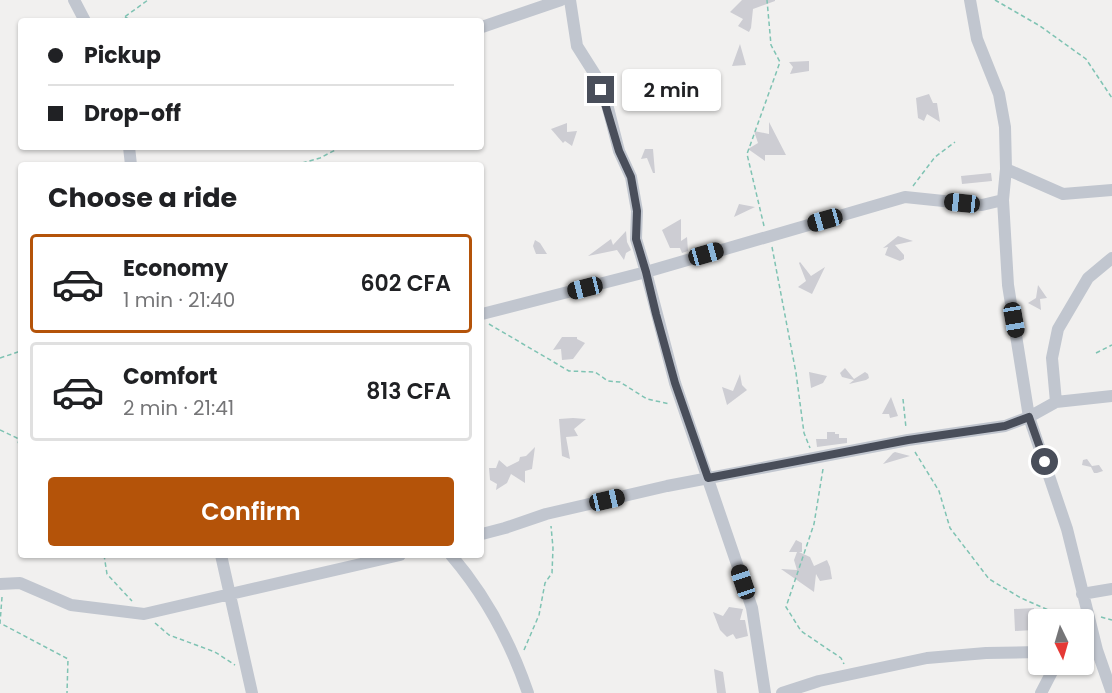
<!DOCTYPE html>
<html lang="en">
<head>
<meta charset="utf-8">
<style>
	body { margin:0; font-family:Poppins,sans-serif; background:#f2f2f2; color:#202124; height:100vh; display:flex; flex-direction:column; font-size:22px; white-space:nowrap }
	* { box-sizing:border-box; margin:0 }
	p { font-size:20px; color:#757577 }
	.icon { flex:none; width:33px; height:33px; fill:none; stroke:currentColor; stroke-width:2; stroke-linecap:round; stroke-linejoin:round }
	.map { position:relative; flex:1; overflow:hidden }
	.drawer { position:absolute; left:18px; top:162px; width:466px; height:396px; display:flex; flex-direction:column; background:#fff; border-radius:6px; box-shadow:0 2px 4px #0004 }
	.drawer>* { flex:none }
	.guide { position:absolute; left:18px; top:18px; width:466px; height:132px; border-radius:6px; box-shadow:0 2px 4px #0004; display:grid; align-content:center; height:132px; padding:0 30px; background:#fff }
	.needle { width:39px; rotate:175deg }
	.tools { position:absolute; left:1028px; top:609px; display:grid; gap:12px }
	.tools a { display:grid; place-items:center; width:66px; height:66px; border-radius:6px; background:#fff; box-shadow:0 2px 4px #0004; font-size:30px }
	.end { position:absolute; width:27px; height:27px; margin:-14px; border:8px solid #494e5a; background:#fff; box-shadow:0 0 0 3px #fff }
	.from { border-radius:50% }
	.bubble { position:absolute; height:42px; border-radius:6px; background:#fff; box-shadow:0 2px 4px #0004; font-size:20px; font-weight:600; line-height:42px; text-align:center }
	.car { position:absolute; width:18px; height:36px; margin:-18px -9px; border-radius:8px; box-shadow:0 0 4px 2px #0007; background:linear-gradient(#222 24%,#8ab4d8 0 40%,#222 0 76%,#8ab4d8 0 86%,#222 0) }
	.guide b { display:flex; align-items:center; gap:21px; height:57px; font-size:22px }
	.guide b+b { border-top:2px solid #e0e0e0 }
	.guide i { width:15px; height:15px; background:#202124 }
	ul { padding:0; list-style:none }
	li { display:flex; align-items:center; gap:18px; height:99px; margin:0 12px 9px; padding:0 18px; border:3px solid #e0e0e0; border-radius:6px }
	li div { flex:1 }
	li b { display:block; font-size:22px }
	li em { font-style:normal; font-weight:600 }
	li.current { border-color:#b45309 }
	li>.icon { width:54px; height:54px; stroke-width:1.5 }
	h2 { padding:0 30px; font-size:27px; line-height:72px }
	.primary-button { display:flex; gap:12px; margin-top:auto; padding:12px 30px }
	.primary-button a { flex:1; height:69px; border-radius:6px; background:#b45309; color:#fff; font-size:24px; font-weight:600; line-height:69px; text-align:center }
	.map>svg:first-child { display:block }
	.building { fill:#cdcdd3 }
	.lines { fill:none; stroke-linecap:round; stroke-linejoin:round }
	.path { stroke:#7fc3b3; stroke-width:1.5; stroke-dasharray:4.5 3; stroke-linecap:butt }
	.minor { stroke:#c1c6cf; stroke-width:12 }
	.route { stroke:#494e5a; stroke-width:8 }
</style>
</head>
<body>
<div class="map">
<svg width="1112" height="693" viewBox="0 0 1112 693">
	<rect width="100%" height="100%" fill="#f1f0ef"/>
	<!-- building -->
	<path class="building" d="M742,0H775V1L753,9L751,28L749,32L738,26L743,19L730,12Z
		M740,44L746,65L732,66Z
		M809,61V71L790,74L793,67L789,62Z
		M929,94L933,103H937L940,122L927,114L924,121L918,118L916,98Z
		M769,122L786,155H765V161L748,149L758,143L754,131L769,134Z
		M567,123V132L577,131L572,146L565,141L563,143L551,129Z
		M645,149H653L655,173H653L647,158L641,159Z
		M991,173L992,181L962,184L961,176Z
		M739,204L755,207L734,217Z
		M681,219V241L687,237L688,251L682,253L680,248H670L662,230Z
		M626,231L627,242L631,250L626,253L624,260L617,250L588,256L611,239L613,245Z
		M898,236L913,241L895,245L904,255V259L900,261L885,255L888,247L883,248Z
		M535,240L540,243L547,254H536L533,246Z
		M800,262L811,276L825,267L812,294L798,287L806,281L799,263Z
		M1038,285L1047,298L1040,299L1041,310L1028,303L1036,298Z
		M562,337H577V339L585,343L573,359L562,360L561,349L553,350Z
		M845,368L854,379L865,372L868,374L869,378L866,380L849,384L854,380L842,377L840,373Z
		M809,372L827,376L823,383L811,388Z
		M740,374L742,385L747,390L727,405L722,387L733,391Z
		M891,397L898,416L890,418L889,414H882Z
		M573,418L586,419L574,429L578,436L566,437L570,459L562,456L559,419Z
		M827,432H835V434H839V438H847V443L817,447L816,439H827Z
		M535,447L532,469L525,471V483L511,474L507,483L496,490L497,484L490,480L489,468H496L499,460L507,467L519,461L520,457L526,456Z
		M895,452L910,456L883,464L893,453Z
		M1087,459L1092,466L1099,465L1103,471L1097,473H1094L1091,467L1082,465L1083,460Z
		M796,540L802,543V552H799L810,557L814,566L827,560L830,567L832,579L820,581L816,574L814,592L781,569L797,570L794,560L797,552H789Z
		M729,607L743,609L740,620H745L748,636L736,639L733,634L727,637L720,630L713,612L723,616Z
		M1034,608L1035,630L1015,631L1014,609Z
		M714,669L723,672L726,693H717Z"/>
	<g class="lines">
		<!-- path -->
		<path class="path" d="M995,0L1040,26L1086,59L1112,98
			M125,17L132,21
			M119,21L148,0
			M295,165L320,158L341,147
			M913,186L935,157L955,142
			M764,226L747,154L780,62L771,45L767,0
			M772,247L796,373L804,433L810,448
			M489,324L569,371L595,372L608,381L620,382L647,399L670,404
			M1096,353L1112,345
			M0,358L21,351
			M903,399L906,428
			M0,430L17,438L21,451
			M915,452L939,491L950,528L989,579L1021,598L1062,616L1076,615
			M823,469L814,524L786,607L801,631L841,658L844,664
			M104,555L107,574L132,601
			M2,597L0,623L68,659L67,693
			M1101,617L1112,620
			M155,623L169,635L215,652L235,665
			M524,650L539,615L545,583L552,573L553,548L551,526"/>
		<!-- minor -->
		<path class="minor" d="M74,0L85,21
			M570,0L577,46L596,76L607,104L619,151L631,177L637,211L636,239L646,272L675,383L752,608L765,693
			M970,0L977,39L999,94L1005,127L1006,169L1003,200L1008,285L1029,417L1067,529L1097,650L1112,693
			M482,27L561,0
			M129,147L131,165
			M1006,169L1063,194L1112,190
			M482,314L646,272L905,197L982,205L1003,200
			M1056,402L1052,358L1058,329L1088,278L1112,258
			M482,534L505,528L546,514L667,486L908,440L1005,426L1029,417L1056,402L1112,396
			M221,555L252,693
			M451,555C486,596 511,643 528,693
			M0,584L20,583L71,605L144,614L400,555
			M1082,594L1112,589
			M1083,651L1097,650
			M782,693L819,681L927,658L986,653L1038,652
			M1041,693L1056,664"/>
	</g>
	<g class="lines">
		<!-- route -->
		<path class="route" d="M601,90L619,151L631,177L637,211L636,239L646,272L656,314L675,383L708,478L908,440L1005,426L1029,417L1045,462"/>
	</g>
</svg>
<div class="tools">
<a><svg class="needle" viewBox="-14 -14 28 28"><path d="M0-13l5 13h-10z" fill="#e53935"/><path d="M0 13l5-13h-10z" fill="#757577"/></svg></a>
</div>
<i class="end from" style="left:1045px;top:462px"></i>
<i class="end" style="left:601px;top:90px"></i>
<div class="bubble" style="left:622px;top:69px;width:99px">2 min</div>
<i class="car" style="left:962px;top:203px;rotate:276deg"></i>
<i class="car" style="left:825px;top:220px;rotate:254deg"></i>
<i class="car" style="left:706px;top:254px;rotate:74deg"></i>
<i class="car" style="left:585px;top:288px;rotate:256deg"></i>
<i class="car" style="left:1014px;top:320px;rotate:170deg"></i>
<i class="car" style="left:607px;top:500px;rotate:77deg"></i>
<i class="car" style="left:743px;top:582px;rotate:341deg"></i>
<div class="guide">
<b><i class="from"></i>Pickup</b>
<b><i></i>Drop-off</b>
</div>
<section class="drawer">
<h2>Choose a ride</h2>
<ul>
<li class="current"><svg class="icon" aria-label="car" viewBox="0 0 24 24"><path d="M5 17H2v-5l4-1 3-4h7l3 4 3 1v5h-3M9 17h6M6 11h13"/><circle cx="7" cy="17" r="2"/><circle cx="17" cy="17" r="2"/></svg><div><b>Economy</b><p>1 min · 21:40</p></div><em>602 CFA</em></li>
<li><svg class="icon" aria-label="car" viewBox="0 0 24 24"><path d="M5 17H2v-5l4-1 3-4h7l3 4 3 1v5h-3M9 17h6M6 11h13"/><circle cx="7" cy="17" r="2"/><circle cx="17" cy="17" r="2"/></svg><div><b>Comfort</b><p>2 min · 21:41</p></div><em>813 CFA</em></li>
</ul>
<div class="primary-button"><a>Confirm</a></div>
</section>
</div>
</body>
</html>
